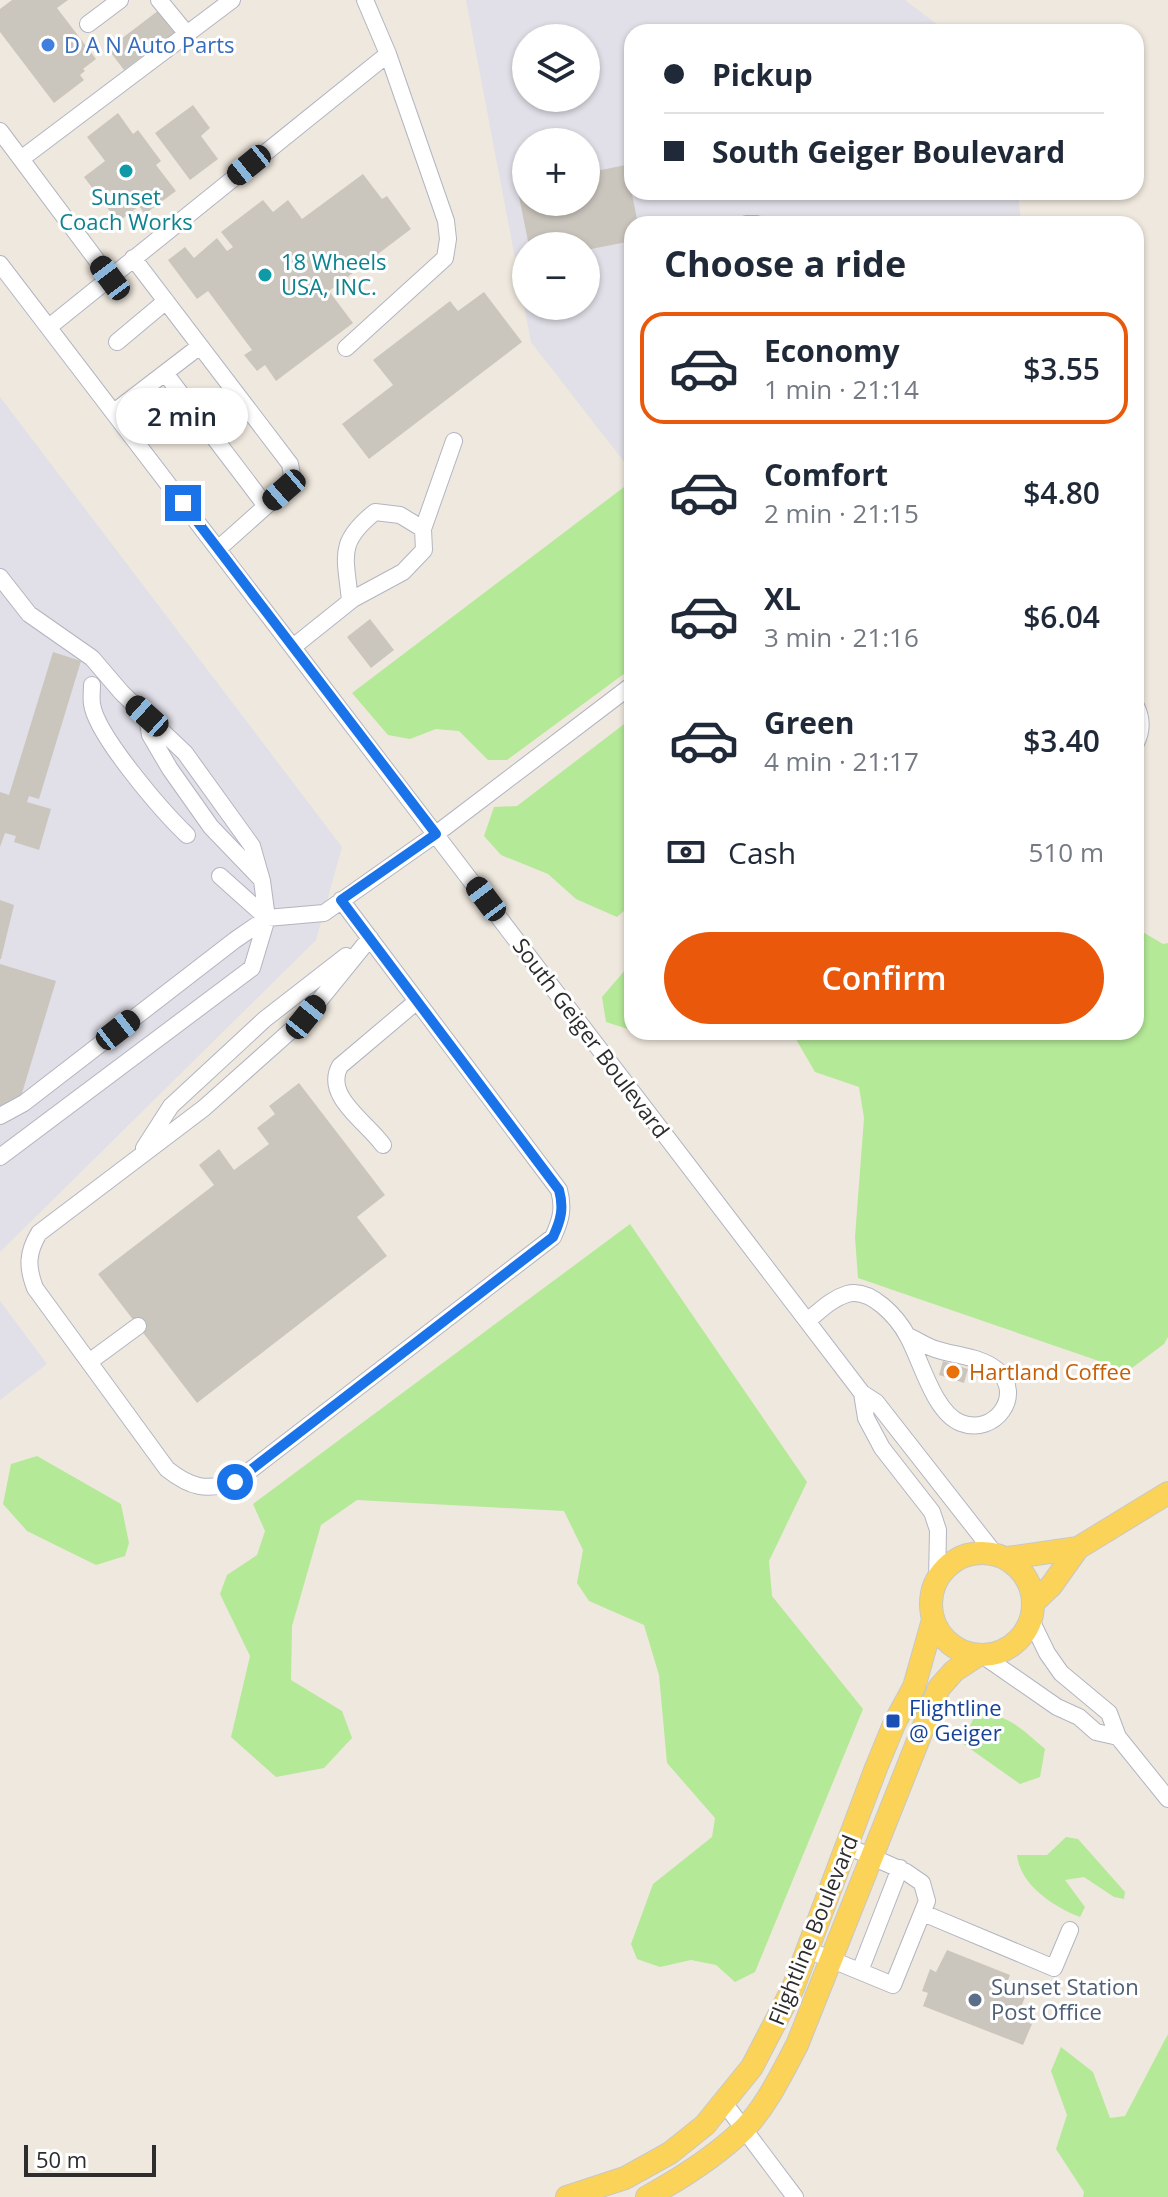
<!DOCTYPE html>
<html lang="en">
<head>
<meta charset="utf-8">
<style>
	body { margin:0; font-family:"Open Sans",sans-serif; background:#f6f6f7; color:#1f2937; height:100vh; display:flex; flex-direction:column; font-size:30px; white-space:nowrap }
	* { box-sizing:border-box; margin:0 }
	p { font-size:26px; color:#747a83 }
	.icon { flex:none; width:44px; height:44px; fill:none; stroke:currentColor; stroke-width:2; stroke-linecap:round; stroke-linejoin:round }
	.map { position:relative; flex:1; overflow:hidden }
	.sheet { position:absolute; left:624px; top:216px; width:520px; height:824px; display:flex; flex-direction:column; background:#fff; border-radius:24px; box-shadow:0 2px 6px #0004 }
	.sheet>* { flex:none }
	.guide { position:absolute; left:624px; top:24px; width:520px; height:176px; border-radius:24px; box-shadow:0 2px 6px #0004; display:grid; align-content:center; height:176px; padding:0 40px; background:#fff }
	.controls { position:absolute; left:512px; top:24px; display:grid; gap:16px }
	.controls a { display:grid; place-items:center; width:88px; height:88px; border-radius:50%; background:#fff; box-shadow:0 2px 6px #0004; font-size:40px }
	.scale { position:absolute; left:24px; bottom:20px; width:132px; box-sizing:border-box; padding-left:8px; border:4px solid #2d2d2d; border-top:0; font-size:22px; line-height:28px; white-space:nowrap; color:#2d2d2d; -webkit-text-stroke:6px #fff; paint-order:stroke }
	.end { position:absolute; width:36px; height:36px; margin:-18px; border:10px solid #1a73e8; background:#fff; box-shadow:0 0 0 4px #fff }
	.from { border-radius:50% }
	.bubble { position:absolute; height:56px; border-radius:28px; background:#fff; box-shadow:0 2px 6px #0004; font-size:26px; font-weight:600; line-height:56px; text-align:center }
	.car { position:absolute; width:24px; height:48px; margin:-24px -12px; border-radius:10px; box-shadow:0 0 6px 2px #0007; background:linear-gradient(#222 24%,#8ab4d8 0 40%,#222 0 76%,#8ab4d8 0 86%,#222 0) }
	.guide b { display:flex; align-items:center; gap:28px; height:76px; font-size:30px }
	.guide b+b { border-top:2px solid #e0e1e3 }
	.guide i { width:20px; height:20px; background:#1f2937 }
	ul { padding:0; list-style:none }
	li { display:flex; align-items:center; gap:24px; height:112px; margin:0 16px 12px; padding:0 24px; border:4px solid transparent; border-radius:24px }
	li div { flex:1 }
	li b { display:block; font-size:30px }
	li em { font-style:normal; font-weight:600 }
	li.on { border-color:#ea580c }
	li>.icon { width:72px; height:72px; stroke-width:1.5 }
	h2 { padding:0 40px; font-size:36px; line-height:96px }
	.pay { display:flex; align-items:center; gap:20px; height:88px; padding:0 40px; font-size:30px }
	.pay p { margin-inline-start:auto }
	.action { display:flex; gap:16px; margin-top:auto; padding:16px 40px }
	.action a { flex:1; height:92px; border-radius:48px; background:#ea580c; color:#fff; font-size:32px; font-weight:600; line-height:92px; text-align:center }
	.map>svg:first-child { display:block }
	.industrial { fill:#e1dfe7; fill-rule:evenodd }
	.green { fill:#b4e997 }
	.building { fill:#cbc6bd }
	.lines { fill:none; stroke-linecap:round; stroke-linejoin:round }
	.minor-casing { stroke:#b2b5c1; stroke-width:18 }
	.major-casing { stroke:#c8c8c8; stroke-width:24 }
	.minor { stroke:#fff; stroke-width:16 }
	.major { stroke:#fbd358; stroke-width:22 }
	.route { stroke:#1a73e8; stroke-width:10 }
	.shop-dot { fill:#3f7fe0; stroke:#fff; stroke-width:3 }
	.culture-dot { fill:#0f9aa8; stroke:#fff; stroke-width:3 }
	.food-dot { fill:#e8710a; stroke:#fff; stroke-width:3 }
	.transit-dot { fill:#1a4fb4; stroke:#fff; stroke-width:3 }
	.service-dot { fill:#5c6f8a; stroke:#fff; stroke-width:3 }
	.labels { text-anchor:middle; stroke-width:6; stroke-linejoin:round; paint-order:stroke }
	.shop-label { font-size:22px; fill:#366cbe; stroke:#fff; text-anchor:start }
	.culture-label { font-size:22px; fill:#0d838f; stroke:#fff }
	.street-label { font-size:22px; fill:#2d2d2d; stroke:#fff }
	.food-label { font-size:22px; fill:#c56008; stroke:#fff; text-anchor:start }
	.transit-label { font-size:22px; fill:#164399; stroke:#fff; text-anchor:start }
	.service-label { font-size:22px; fill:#4e5e75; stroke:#fff; text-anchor:start }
</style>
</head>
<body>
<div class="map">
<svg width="1168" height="2197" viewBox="0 0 1168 2197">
	<rect width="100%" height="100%" fill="#efe8de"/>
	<!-- industrial -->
	<path class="industrial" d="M466,0H905L947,32H632V192H1018L1021,224H632V472L531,342ZM526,38H586V98H526ZM526,142H586V202H526ZM526,246H586V306H526Z
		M0,397L342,847L316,940L0,1252Z
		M0,1301L47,1364L0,1400Z"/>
	<!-- green -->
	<path class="green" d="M632,481V668L507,760H488L459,731L436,729L410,739L388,735L352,693Z
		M632,718V904L617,917L576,899L548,874L501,855L484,836L494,807L517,806Z
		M1136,928L1163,944L1168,943V1337L1164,1344L1128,1371L858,1278L855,1237L864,1118L859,1087L815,1072L797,1041L796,1032H1136Z
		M632,962V1029L631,1030L606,1022L602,997Z
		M630,1224L807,1482L769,1561L772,1596L863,1709L755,1972L735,1982L716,1965L691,1960L660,1967L637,1959L631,1944L653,1884L712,1837L715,1818L667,1763L659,1675L644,1625L589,1601L577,1583L583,1550L564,1511L357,1500L321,1525L292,1626L291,1680L342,1711L352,1738L324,1768L276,1777L231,1737L250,1656L220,1594L227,1575L257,1555L265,1531L253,1504Z
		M37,1456L121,1504L129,1543L125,1556L96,1565L27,1531L3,1504L11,1464Z
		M977,1711C1010,1716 1022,1729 1045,1749L1040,1777L1020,1784L962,1743Z
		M1066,1837L1078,1839L1125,1892L1124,1899L1114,1897L1084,1877L1065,1880L1085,1907L1080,1917C1054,1907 1020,1885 1017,1855H1047Z
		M1168,2034V2197H1083L1084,2192L1056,2149L1067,2115L1051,2071L1061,2047L1093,2072L1110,2118L1125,2116Z"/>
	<!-- building -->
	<path class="building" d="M12,0H68L57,8L96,59L83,69L85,71L80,75L84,80L54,103L0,32V9Z
		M159,10L175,32L124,70L108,49Z
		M193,105L210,128L201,136L218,159L190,180L155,133Z
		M118,113L133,134L138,130L161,161L156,165L176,191L145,214L139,206L118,222L84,177L105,161L87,137Z
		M626,165L638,224H632V241L586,250V246H529L517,187L526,185V202H586V173Z
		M363,174L382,199L387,196L411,229L329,291L353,323L276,381L265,365L257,371L244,355L252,350L208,291L197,299L168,260L185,247L194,258L217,238L227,251L233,247L221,232L263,200L273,212L288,200L302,219Z
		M484,292L522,342L369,459L342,424L393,385L373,360L450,301L458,311Z
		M370,619L394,650L371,668L347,637Z
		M53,652L81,661L39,799L29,796L27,802L51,809L39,850L14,842L16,836L5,833L0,847V792L9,795Z
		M0,900L14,905L1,959H0Z
		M0,964L56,981L19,1103L0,1113Z
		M299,1083L385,1195L357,1217L387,1256L197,1403L98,1274L214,1185L199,1165L219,1149L234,1170L269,1144L257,1128L275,1114L269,1106Z
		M943,1361L968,1369L964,1383L939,1375Z
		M947,1950L1010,1975L1006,1985L1027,1993L1016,2018L1032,2024L1023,2045L923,2006L928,1993L922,1991L930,1969L936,1972Z"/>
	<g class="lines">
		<defs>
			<path id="minor" d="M159,0L187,34
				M88,24L120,0
				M0,131L110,278
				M21,159L232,0
				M746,224H757
				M133,258L290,464L292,475L284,490L218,549
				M0,264L862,1393L876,1402L995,1554
				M49,327L388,54
				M117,342L166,301
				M346,348L445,258L448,239L446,221L388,54L365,0
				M165,373L266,506
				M114,412L200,346
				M0,577L29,614L92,658L122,693L185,753L252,846L262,881L267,918L252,968L0,1157
				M350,601C346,557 336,543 375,512L400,515L423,529
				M293,647L353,599L403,572L424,550L423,529L454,441
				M92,685C92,691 91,698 92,704C96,735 163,812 187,835
				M1136,706C1142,718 1142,731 1136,743
				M147,716L150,735L170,769L211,827L261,879
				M220,876L267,918
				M341,900L559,1190C564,1208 561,1220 553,1237L235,1482C206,1491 191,1488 167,1469L35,1288C27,1267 27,1253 39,1233L204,1108L306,1017L370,938
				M0,1116L24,1103L235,940L267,918L324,913L436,834L632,685
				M383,1145C368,1123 323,1096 340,1066L417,1001
				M144,1148L171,1106L265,1019L346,956
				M807,1321C820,1311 831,1299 847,1294C871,1287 898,1318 908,1337C921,1360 934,1413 961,1423C995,1436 1024,1395 998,1371C982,1356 955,1356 935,1349C926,1346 917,1340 908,1336
				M89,1362L138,1326
				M862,1393L866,1418L882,1448L932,1512L938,1530L937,1581
				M1031,1620L1047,1653L1061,1673L1109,1713L1118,1737L1168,1799
				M982,1655L1057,1707L1079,1717L1096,1732L1118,1737
				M923,1913L1054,1968L1070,1930
				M808,1950L893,1985L927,1901L922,1883L906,1872L847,1846
				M860,1971L900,1868
				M725,2104L795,2197"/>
			<path id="major" d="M931 1604a51 51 0 1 1 102 0a51 51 0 1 1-102 0Z
				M1008,1558L1078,1548L1168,1493
				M1034,1602L1051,1586L1078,1548
				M567,2197L625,2178L670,2153L705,2125L752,2067L793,1988L876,1768L895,1722L914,1687L933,1620
				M647,2197C680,2179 716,2156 744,2129C766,2107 782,2073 797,2045L939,1688L954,1671L977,1656"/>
		</defs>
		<!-- minor casing -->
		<use href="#minor" class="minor-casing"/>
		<!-- major casing -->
		<use href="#major" class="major-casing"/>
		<!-- minor -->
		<use href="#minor" class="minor"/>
		<!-- major -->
		<use href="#major" class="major"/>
	</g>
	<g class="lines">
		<!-- route -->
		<path class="route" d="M183,503L436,834L341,900L559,1190C564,1208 561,1220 553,1237L235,1482"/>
	</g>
	<!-- markers -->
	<circle class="shop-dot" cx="48" cy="45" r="8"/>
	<g class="culture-dot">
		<circle cx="126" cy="171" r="8"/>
		<circle cx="265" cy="275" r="8"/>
	</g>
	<circle class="food-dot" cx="953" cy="1372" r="8"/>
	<rect class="transit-dot" x="885" y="1713" width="16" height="16" rx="4"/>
	<circle class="service-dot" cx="975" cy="2000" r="8"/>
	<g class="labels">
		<!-- shop labels -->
		<g class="shop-label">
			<text x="64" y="53">D A N Auto Parts</text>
		</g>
		<!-- culture labels -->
		<g class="culture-label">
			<text x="126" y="205">Sunset<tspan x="126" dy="25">Coach Works</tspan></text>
			<text x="281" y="270" text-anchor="start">18 Wheels<tspan x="281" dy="25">USA, INC.</tspan></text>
		</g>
		<!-- street labels -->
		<g class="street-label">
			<text transform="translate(591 1038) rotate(53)" y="8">South Geiger Boulevard</text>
			<text transform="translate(813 1930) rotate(-68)" y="8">Flightline Boulevard</text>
		</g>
		<!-- food labels -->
		<g class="food-label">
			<text x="969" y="1380">Hartland Coffee</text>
		</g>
		<!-- transit labels -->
		<g class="transit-label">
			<text x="909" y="1716">Flightline<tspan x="909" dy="25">@ Geiger</tspan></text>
		</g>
		<!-- service labels -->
		<g class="service-label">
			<text x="991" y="1995">Sunset Station<tspan x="991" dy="25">Post Office</tspan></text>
		</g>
	</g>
</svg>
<div class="controls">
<a><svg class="icon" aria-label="layers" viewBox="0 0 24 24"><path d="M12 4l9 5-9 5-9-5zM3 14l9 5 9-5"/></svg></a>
<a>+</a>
<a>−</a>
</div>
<div class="scale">50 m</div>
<i class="end from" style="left:235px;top:1482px"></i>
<i class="end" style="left:183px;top:503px"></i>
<div class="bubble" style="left:116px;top:388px;width:132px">2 min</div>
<i class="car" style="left:249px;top:165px;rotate:231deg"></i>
<i class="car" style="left:110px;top:278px;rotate:323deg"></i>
<i class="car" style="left:284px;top:490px;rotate:229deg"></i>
<i class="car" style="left:147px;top:716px;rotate:312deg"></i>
<i class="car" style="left:486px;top:899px;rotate:323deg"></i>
<i class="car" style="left:306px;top:1017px;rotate:39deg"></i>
<i class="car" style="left:118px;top:1030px;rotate:52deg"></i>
<div class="guide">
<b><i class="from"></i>Pickup</b>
<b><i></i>South Geiger Boulevard</b>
</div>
<section class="sheet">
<h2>Choose a ride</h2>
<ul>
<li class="on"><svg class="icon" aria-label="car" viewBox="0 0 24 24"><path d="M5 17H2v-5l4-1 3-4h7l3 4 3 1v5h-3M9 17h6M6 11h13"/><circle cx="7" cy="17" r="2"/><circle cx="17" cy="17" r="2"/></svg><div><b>Economy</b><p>1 min · 21:14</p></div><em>$3.55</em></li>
<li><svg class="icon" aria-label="car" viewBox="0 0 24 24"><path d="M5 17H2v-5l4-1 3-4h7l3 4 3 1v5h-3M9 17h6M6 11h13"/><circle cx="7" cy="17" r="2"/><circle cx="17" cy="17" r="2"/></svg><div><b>Comfort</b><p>2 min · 21:15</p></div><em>$4.80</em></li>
<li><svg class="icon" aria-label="car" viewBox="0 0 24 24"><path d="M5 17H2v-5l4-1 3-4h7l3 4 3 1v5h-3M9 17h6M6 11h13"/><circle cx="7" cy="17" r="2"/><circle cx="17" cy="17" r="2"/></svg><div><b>XL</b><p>3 min · 21:16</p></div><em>$6.04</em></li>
<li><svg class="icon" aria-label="car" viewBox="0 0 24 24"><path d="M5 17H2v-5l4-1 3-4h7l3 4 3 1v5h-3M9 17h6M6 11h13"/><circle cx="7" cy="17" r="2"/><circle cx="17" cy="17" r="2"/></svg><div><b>Green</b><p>4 min · 21:17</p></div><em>$3.40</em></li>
</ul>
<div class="pay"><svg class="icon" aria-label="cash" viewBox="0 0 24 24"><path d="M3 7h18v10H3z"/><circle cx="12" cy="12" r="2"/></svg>Cash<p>510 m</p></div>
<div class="action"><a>Confirm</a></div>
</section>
</div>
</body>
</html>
